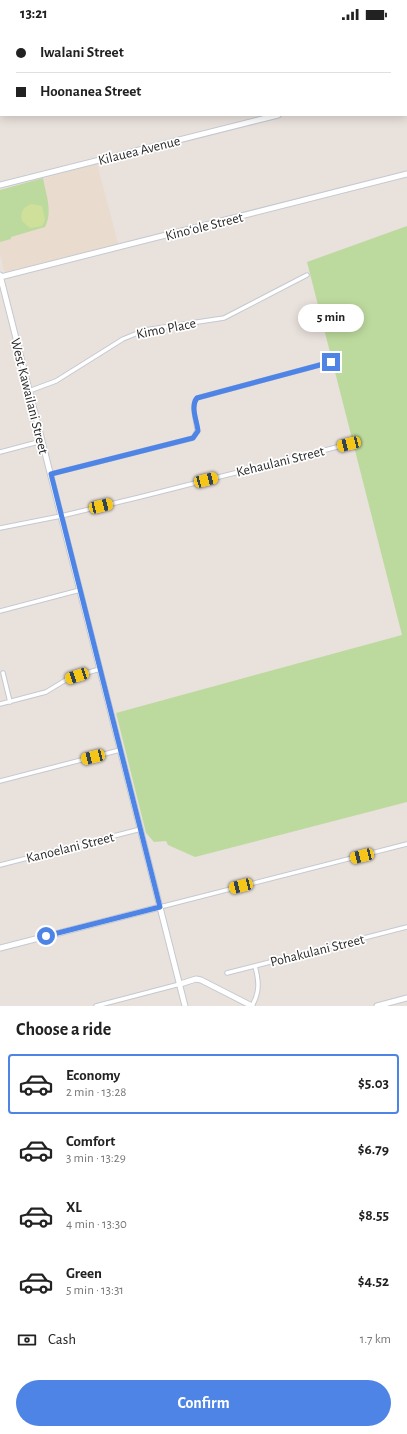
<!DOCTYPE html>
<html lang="en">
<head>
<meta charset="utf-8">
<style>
	body { margin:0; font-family:"Alegreya Sans",sans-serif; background:#f2f2f2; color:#222; height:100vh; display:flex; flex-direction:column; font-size:15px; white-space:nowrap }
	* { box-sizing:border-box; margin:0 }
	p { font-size:13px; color:#767676 }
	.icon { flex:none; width:22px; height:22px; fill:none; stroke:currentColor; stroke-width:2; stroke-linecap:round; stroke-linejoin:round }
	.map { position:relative; height:978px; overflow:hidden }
	.panel { display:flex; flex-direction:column; background:#fff; flex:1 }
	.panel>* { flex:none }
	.banner { position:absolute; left:0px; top:0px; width:407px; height:88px; box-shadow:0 2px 10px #0003; display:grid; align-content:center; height:88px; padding:0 16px; background:#fff }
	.end { position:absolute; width:18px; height:18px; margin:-9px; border:5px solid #4e84e5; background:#fff; box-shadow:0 0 0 2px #fff }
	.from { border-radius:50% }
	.bubble { position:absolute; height:28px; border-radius:14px; background:#fff; box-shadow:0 2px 10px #0003; font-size:13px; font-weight:700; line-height:28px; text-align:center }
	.car { position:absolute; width:12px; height:24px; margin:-12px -6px; border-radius:5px; box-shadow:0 0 3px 1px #0007; background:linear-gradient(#f5c518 24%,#345 0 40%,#f5c518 0 76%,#345 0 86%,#f5c518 0) }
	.banner b { display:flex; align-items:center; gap:14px; height:38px; font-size:15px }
	.banner b+b { border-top:1px solid #e0e0e0 }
	.banner i { width:10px; height:10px; background:#222 }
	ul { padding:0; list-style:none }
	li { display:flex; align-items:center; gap:12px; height:60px; margin:0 8px 6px; padding:0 8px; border:2px solid transparent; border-radius:4px }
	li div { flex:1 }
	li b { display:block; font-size:15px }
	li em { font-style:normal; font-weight:700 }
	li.selected { border-color:#4e84e5 }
	li>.icon { width:36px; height:36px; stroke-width:1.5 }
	h2 { padding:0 16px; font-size:18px; line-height:48px }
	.pay { display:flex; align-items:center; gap:10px; height:44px; padding:0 16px; font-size:15px }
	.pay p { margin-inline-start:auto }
	.primary-button { display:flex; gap:8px; margin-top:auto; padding:8px 16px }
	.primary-button a { flex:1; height:46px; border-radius:24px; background:#4e84e5; color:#fff; font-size:16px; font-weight:700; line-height:46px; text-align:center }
	.status { display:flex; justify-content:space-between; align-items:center; height:28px; padding:0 20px; background:#fff; direction:ltr }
	.status svg { height:11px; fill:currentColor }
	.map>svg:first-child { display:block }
	.education { fill:#e9dbcd }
	.green { fill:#bdda9e }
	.pitch { fill:#cfe09b }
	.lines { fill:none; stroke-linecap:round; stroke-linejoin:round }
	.street-casing { stroke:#c4c9d1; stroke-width:5.5 }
	.secondary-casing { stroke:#c4c9d1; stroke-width:7 }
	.highway-casing { stroke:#bfbfbf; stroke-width:9 }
	.street { stroke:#fff; stroke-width:3.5 }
	.secondary { stroke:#fff; stroke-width:5 }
	.highway { stroke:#eb8865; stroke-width:7 }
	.route { stroke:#4e84e5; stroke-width:5 }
	.labels { text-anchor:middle; stroke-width:3.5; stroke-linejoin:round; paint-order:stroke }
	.street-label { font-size:14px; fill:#292929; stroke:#fff }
</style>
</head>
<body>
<div class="status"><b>13:21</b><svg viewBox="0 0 49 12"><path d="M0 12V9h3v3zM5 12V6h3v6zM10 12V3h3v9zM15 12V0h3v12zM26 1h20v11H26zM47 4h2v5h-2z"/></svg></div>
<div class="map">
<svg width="407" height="978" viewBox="0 0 407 978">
	<rect width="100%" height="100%" fill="#e9e1dc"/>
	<!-- education -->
	<path class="education" d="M97,136L118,216L5,245L0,226V162Z"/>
	<!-- green -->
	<path class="green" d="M43,150C46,167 53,183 45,199L11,209V211L0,214V162Z
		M407,198V774L195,829L168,817L166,813L154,814L146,805L116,685L402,607L307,234Z"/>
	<!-- pitch -->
	<path class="pitch" d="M31,176L42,178L45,192L42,198L30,200L22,193C20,185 23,179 31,176Z"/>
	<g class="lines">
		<defs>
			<path id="street" d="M250,0V1
				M332,1L336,0
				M0,81H1
				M29,363L56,353L123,311L145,302L224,290L307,247
				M0,424L42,413
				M51,446L193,410L197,403C197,393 190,378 197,370L331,334
				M0,500L61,488L140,469L349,416
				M0,583L80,562
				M3,645L10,674
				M0,676L46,664L69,650L100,641
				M0,753L120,722
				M0,837L141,801
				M160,879L407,816
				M227,945L407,899
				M96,978L180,956
				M252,978C260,964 259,953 255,938"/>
			<path id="secondary" d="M406,54H407
				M0,157L278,87
				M0,247L185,978
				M0,249L407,146
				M0,920L160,879
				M180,956L196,951L201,952L252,978
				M377,978L407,970"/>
			<path id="highway" d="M138,1L142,0
				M173,1L177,0
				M0,36H1
				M0,45H1"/>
		</defs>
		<!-- street casing -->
		<use href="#street" class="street-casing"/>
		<!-- secondary casing -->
		<use href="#secondary" class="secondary-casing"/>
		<!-- highway casing -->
		<use href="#highway" class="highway-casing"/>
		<!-- street -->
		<use href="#street" class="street"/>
		<!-- secondary -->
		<use href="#secondary" class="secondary"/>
		<!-- highway -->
		<use href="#highway" class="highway"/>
	</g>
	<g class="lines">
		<!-- route -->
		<path class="route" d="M46,908L160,879L51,446L193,410L198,403C197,393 190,378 197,370L331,334"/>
	</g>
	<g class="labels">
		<!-- street labels -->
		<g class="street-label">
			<text transform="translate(139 122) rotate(-14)" y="5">Kilauea Avenue</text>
			<text transform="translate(204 198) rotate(-14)" y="5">Kinoʻole Street</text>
			<text transform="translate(166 300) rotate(-11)" y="5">Kimo Place</text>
			<text transform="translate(30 368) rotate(76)" y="5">West Kawailani Street</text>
			<text transform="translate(280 433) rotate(-14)" y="5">Kehaulani Street</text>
			<text transform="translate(70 819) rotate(-14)" y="5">Kanoelani Street</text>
			<text transform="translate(317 922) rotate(-14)" y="5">Pohakulani Street</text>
		</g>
	</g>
</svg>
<i class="end from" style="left:46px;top:908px"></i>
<i class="end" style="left:331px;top:334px"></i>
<div class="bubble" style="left:298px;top:276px;width:66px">5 min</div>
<i class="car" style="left:349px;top:416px;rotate:256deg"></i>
<i class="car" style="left:206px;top:452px;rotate:75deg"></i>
<i class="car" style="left:101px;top:478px;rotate:77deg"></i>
<i class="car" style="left:77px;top:648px;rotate:252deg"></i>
<i class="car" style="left:93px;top:729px;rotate:256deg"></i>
<i class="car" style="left:362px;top:828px;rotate:256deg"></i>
<i class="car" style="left:241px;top:858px;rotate:256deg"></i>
<div class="banner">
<b><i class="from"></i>Iwalani Street</b>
<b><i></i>Hoonanea Street</b>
</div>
</div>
<section class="panel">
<h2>Choose a ride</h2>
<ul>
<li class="selected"><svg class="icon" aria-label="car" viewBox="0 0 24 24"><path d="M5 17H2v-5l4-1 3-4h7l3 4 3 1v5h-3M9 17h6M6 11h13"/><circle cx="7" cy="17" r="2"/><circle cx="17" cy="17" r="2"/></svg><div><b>Economy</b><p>2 min · 13:28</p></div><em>$5.03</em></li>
<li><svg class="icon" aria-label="car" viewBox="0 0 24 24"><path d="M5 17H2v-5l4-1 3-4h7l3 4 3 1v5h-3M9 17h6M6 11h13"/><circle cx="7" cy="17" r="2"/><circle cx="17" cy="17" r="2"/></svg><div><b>Comfort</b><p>3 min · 13:29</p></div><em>$6.79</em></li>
<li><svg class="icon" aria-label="car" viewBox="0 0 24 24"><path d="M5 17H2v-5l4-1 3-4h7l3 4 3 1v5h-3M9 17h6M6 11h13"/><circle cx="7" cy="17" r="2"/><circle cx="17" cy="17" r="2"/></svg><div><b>XL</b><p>4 min · 13:30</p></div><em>$8.55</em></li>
<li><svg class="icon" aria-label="car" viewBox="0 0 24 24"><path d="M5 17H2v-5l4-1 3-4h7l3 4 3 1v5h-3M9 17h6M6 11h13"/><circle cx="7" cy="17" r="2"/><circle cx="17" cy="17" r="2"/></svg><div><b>Green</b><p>5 min · 13:31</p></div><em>$4.52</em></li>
</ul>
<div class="pay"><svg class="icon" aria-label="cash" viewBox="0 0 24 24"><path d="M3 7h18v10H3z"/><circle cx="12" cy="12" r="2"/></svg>Cash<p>1.7 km</p></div>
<div class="primary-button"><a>Confirm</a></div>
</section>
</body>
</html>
